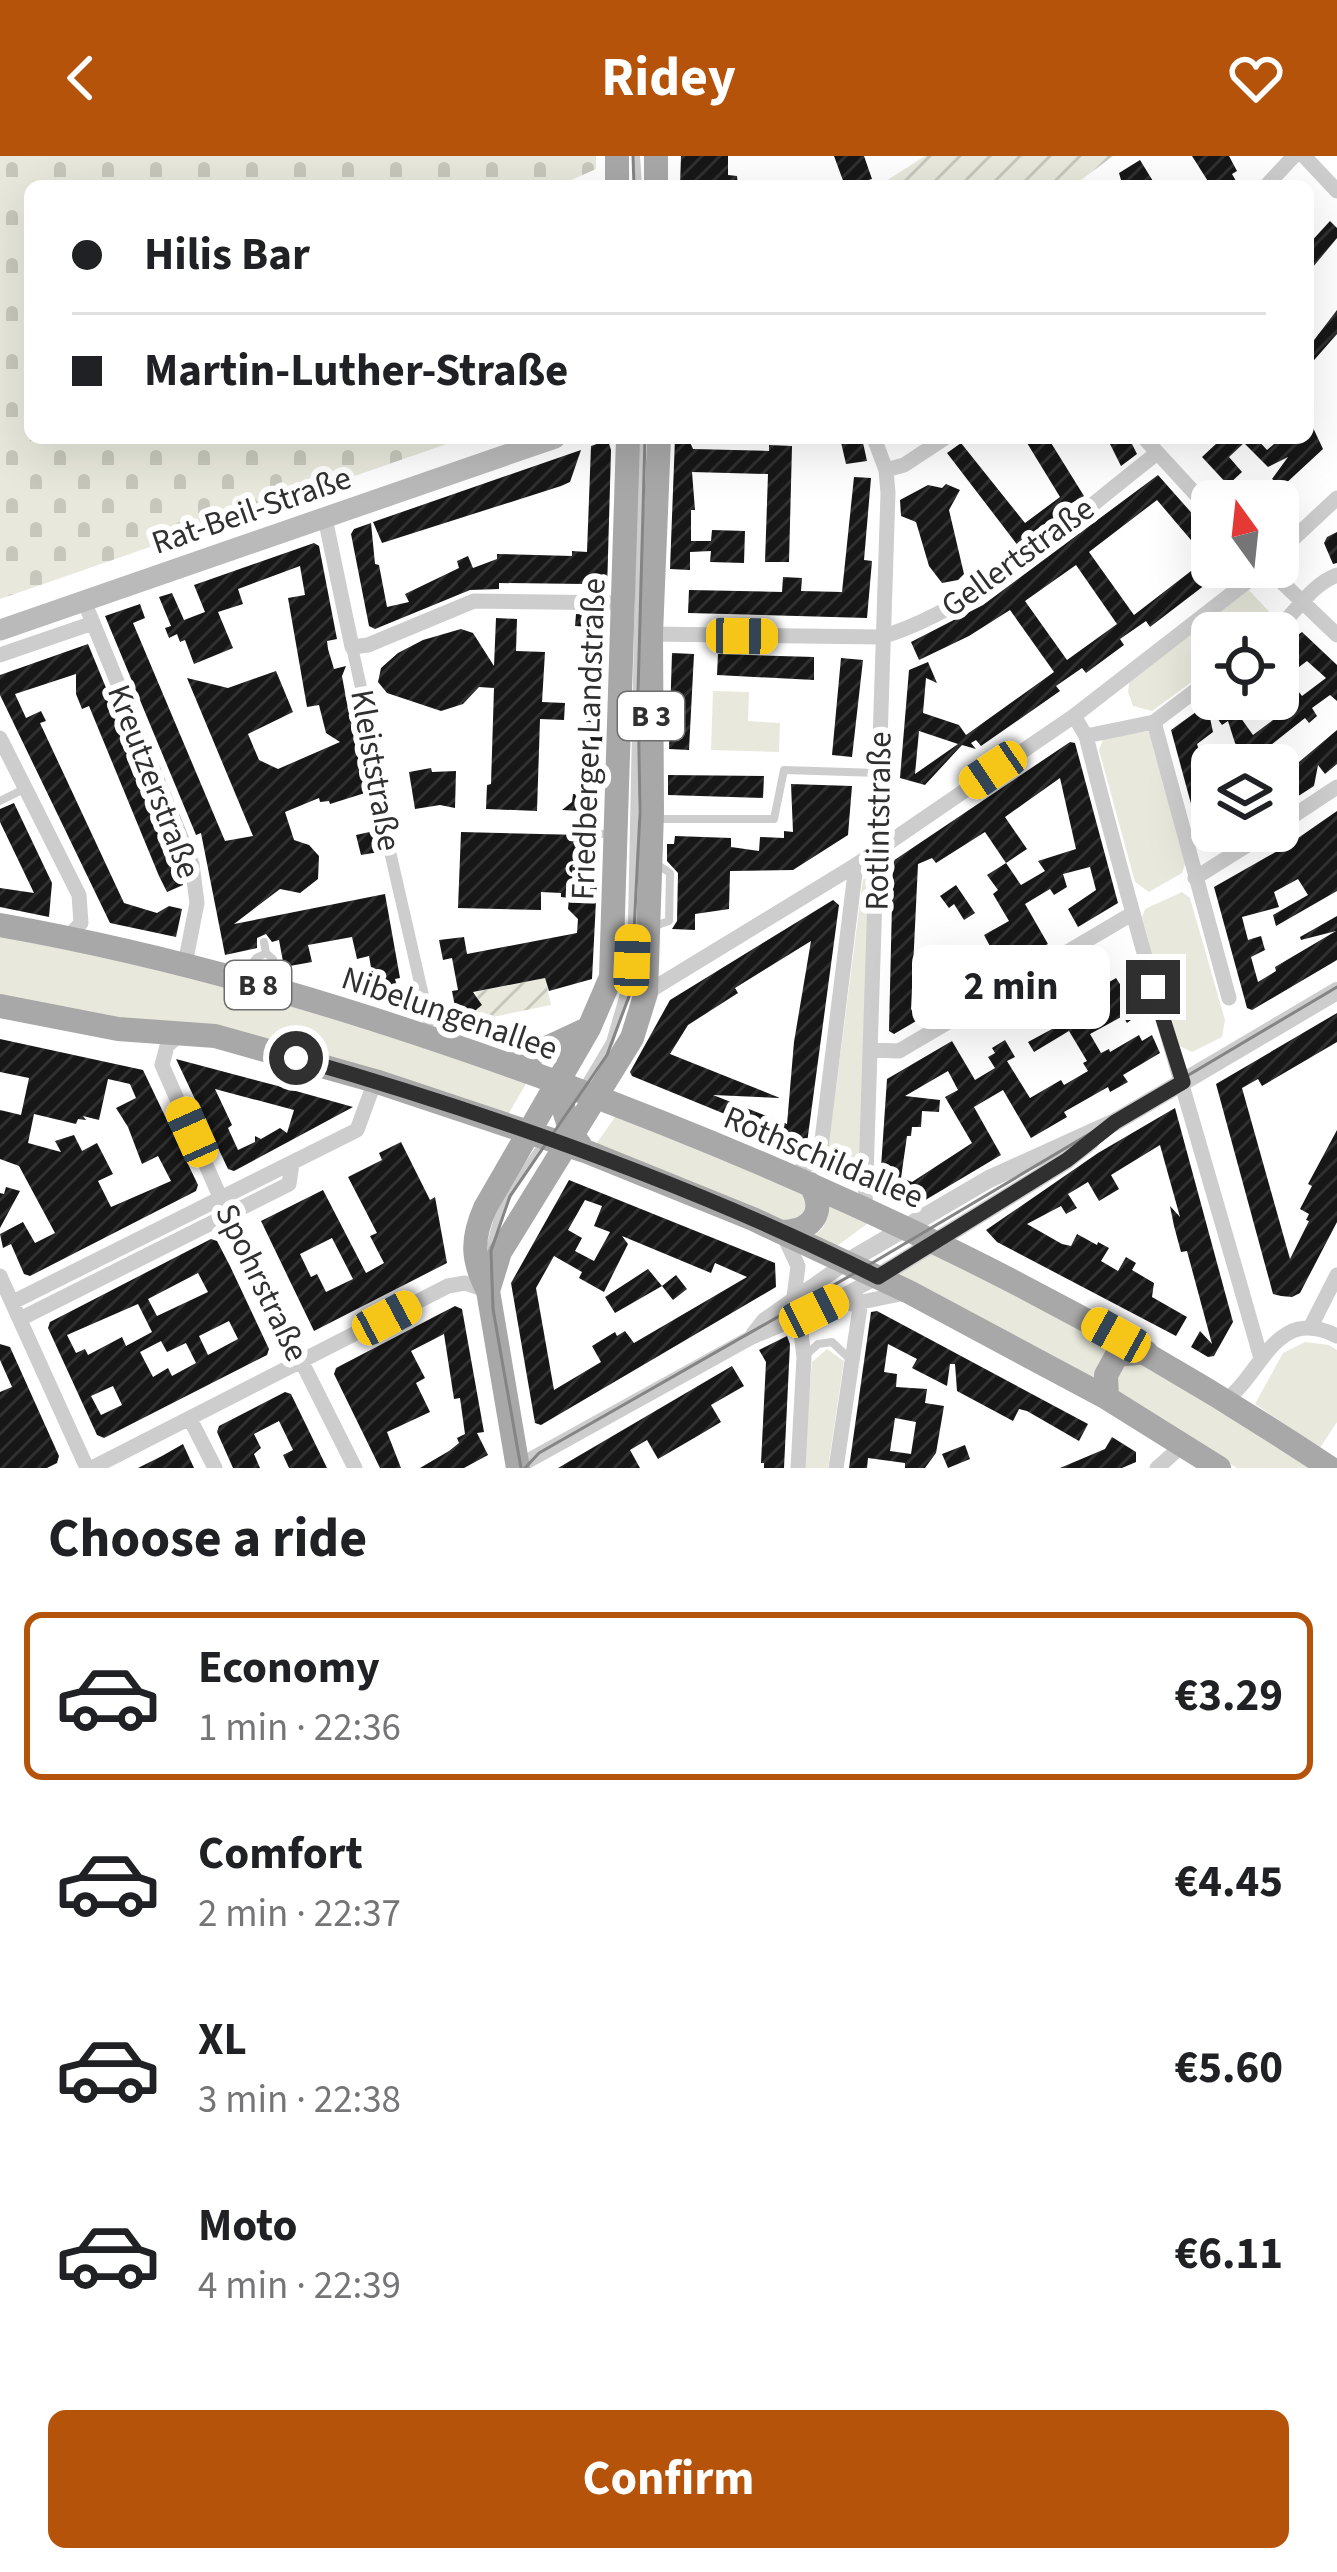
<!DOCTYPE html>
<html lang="en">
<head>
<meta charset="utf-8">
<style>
	body { margin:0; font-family:"Source Sans 3",sans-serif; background:#f2f2f2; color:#202124; height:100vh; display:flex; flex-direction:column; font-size:45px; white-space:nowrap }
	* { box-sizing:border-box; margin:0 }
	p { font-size:39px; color:#757577 }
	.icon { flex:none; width:66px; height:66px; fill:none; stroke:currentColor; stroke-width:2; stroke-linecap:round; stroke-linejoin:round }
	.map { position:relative; height:1312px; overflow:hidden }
	.sheet { display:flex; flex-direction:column; background:#fff; flex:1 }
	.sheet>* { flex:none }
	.guide { position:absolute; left:24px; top:24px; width:1290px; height:264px; border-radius:18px; box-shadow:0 12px 48px #0002; display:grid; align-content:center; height:264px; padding:0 48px; background:#fff }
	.needle { width:78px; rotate:345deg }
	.fabs { position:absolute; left:1191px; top:324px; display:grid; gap:24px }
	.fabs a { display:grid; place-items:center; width:108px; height:108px; border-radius:18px; background:#fff; box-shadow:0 12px 48px #0002; font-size:60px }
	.end { position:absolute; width:54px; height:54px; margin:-27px; border:15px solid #303030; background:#fff; box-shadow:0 0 0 6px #fff }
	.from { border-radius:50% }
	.bubble { position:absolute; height:84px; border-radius:18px; background:#fff; box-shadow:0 12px 48px #0002; font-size:39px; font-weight:700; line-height:84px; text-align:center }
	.car { position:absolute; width:36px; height:72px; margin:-36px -18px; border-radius:15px; box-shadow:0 0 9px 3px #0007; background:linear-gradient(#f5c518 24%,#345 0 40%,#f5c518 0 76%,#345 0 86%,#f5c518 0) }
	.guide b { display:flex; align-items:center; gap:42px; height:114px; font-size:45px }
	.guide b+b { border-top:3px solid #e0e0e0 }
	.guide i { width:30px; height:30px; background:#202124 }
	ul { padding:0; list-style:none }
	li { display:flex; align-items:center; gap:36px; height:168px; margin:0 24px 18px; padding:0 24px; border:6px solid transparent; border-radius:18px }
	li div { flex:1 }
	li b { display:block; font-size:45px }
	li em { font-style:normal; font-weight:700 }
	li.current { border-color:#b45309 }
	li>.icon { width:108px; height:108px; stroke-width:1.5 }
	h2 { padding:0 48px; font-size:54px; line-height:144px }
	.action { display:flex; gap:24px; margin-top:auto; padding:24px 48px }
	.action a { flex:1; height:138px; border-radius:18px; background:#b45309; color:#fff; font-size:48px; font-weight:700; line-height:138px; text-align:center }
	header { display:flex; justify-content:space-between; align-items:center; height:156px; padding:0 48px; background:#b45309; color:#fff; font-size:54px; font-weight:700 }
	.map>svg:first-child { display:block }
	.cemetery { fill:url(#cemetery-stones) }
	.park { fill:#e8e9dc }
	.garden { fill:url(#garden-furrows) }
	.building { fill:url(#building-hatch); fill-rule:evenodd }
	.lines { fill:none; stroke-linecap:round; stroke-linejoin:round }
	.service { stroke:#cdcdcd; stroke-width:8 }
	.pedestrian { stroke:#cdcdcd; stroke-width:12 }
	.minor { stroke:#cdcdcd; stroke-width:15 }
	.tertiary { stroke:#cdcdcd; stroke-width:18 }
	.secondary { stroke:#bababa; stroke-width:21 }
	.primary { stroke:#a8a8a8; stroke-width:24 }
	.tram { stroke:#858585; stroke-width:3 }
	.route { stroke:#303030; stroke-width:15 }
	.labels { text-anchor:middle; stroke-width:12; stroke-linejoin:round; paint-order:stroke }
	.shield { fill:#fff; stroke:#6e6e6e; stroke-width:3 }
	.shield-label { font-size:30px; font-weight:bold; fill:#303030 }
	.street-label { font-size:33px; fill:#303030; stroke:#fff }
</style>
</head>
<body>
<header><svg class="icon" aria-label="back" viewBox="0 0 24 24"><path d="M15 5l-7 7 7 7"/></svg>Ridey<svg class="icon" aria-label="heart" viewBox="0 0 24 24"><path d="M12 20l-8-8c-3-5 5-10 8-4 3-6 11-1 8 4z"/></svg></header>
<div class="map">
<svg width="1337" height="1312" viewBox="0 0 1337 1312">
	<defs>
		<pattern id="cemetery-stones" width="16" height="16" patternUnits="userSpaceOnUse" patternTransform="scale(3)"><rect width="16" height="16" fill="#e8e9dc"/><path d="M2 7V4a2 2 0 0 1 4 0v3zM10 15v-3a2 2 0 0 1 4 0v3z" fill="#c7c8bd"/></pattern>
		<pattern id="garden-furrows" width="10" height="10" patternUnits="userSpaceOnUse" patternTransform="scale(3)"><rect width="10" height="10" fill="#e8e9dc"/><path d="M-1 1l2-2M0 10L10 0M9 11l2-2" fill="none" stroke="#c7c8bd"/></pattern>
		<pattern id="building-hatch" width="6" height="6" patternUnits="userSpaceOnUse" patternTransform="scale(3)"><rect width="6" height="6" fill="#171717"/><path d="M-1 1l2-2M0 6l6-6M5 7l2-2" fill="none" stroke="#303030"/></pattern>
	</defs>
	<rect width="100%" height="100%" fill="#fff"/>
	<!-- cemetery -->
	<path class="cemetery" d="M0,0H596V13L558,30H30V282H464L0,443Z"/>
	<!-- park -->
	<path class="park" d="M1247,432L1277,464L1259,477H1212V511L1152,555L1133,550L1128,536L1130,518Z
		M713,535L749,536L748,565L780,567L779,596L711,594Z
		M1149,575L1186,705L1182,717L1149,736L1135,726L1099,594L1104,581Z
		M869,722L862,1025L822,1006L828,993L863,723Z
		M1182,736L1190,742L1225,864L1222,881L1192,896L1177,889L1142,761L1145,753Z
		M0,775L184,813L527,926L509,957L412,926L0,844Z
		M617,958L807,1036L808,1058L788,1069L592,994Z
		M829,1050L871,1065L837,1090L813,1080L823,1072Z
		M933,1097L1121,1192L1096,1225L896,1118Z
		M1305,1186L1329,1189L1337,1194V1266L1320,1292L1255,1248L1283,1197Z
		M827,1193L844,1205L828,1312H802L812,1206Z
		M1137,1203L1316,1312H1237L1117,1237V1209Z"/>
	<!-- garden -->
	<path class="garden" d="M925,0H1113L1073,30H878Z
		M545,822L551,849L478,864L477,854L481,849L475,836Z"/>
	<!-- building -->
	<path class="building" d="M681,0H728V19L737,20L738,30H680Z
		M834,0H864L872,23L845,30Z
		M1192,0H1229L1237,15L1232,18L1239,30H1211Z
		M1140,4L1156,30H1125L1121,24L1119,17Z
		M1330,65L1337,72V82L1308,117V89Z
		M1337,154V178L1308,211V192Z
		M1308,261L1323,293L1283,330L1272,323L1288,301L1268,311L1244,287L1229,301L1242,316L1228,329L1202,301L1217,287L1211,282H1256L1267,294L1281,282H1308Z
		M675,282H688L693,293L769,295V289L792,290L789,406H765L768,318L692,316L695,354H691V385H711L712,374L745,375L744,407L710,406L711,395L690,396V414L670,413Z
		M840,282H862L867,305L846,308Z
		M1024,282H1048L1084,340L1056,356L1059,360L1019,391L947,297L961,287L1025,367L1060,341Z
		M1107,282H1129L1137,298L1121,310Z
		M608,284L611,294L607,435L584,434V428L499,427V433L470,434L375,473L369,470L351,378L354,373L371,367L375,408L379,409L387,451L409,446L405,438L459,412L457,405L468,400L473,412L497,403V398L572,400V395L587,396L591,290Z
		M581,294L570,326L561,330L382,387L373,366Z
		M1158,319L1212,380V411H1223L1214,422L1150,471L1146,465L1120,483L1124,489L1086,517L1082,512L1056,530L1060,535L981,590L976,584L971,587L976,593L962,589L925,629L900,622L909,514L928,506L937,527L926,522L923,557L959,569L966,579L1054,516L1010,454L969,480L919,504L911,486L983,449ZM1157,344L1202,397L1204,405L1134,459L1089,396ZM1076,409L1117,468L1067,504L1025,445ZM919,575L958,588L915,618Z
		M854,321L871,322L864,404L872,405L867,462L688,457L689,434L782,436L783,421L802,422L801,435L842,436Z
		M946,328L960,334L949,354L964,418L958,424L942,427L929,410L916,366L901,360L900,344L928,329L942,332Z
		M1337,376V407L1333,408L1324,387L1327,381Z
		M314,387L319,390L337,483L327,485L328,493L334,513L346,510L342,520L348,553L356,581L359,579L362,586L370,619L363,624L365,637L330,648L329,645L320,646L319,642L285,656L294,684L309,689L319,700L318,723L300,737L280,733L234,768L385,738L400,822L395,823L397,830L375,834L369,800L357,803L352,781L308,789L312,806L284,811L279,784L272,786L266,778L257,782V792L225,799L201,677L196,679L105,460L140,448L145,462L133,467L225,685L253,680L187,522L228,532L276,515L293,556L248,578L259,604L278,613L340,586L326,577L319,549L307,551L288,442L305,439L300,410L238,433L243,448L218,456L233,492L194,508L185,484L180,486L177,478L169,482L165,472L171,470L159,441L172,437L184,464L205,456L194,429Z
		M576,458L606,459L600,656L562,654L572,646L573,638L582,639L584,615L590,471L575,470Z
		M496,462L517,463L516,495L545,496L542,546L565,547L564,564L540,563L537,655L486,653L487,629L491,628L494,532L479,531L463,548L441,555L387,537L378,526L381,512L398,497L423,484L461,473L473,477L494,510Z
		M1302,476L1337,509V545L1330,539L1312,552L1317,560L1309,567L1305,562L1266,593L1270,603L1261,609H1250L1235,587L1228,565L1222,569L1207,548L1214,543H1257L1238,558L1253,579L1294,548L1278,527V494ZM1307,505L1326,522L1302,540L1287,520Z
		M88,488L178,707L183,729L167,736L159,720L89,550L82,553L76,538V518L15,538L26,562L41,555L46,565L40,567L124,747L157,757L169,750L182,753L176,781L110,767L0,539V519Z
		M672,497L694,498L689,594L669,593Z
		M718,498L814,501V524L717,519Z
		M841,502L863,504L852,601L832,599Z
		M1207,548L1213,576L1197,588L1203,607L1212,605V675H1225L1230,682L1209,695L1203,692L1171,574Z
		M1337,574V608L1325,618L1318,609L1314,630L1278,653V612L1293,600L1299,606Z
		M1070,586L1075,587L1118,747L1078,771L1068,753L1096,734L1090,711L1063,718L1067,731L1054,739L1050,733L1025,748L1048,788L939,852L926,830L969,809L967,806L991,792L984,779L1009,765L993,738L998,734L987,719L1006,707L1021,729L1045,715L1038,705L1076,693L1060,622L1005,661L1027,693L1006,707L985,676L936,707L932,702L918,708L911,853L918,864L894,878L889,875L893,705Z
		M431,612L432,616L456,615L455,652L440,649L415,653L409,616Z
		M668,619L764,620L763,642L668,639Z
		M791,628L852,630L848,679L793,714L730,715L729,753L695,758V774L672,773L677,765L678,717L667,705V688H674L675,680L731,682V691L759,695L760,681L784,682V675L793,676Z
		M14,647L52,727L49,761L0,751V732L34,737L0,666V653Z
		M1337,655V735L1276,770L1273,759L1308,739L1298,723L1274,736L1279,751L1242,761L1248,784L1261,780L1265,794L1251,801L1258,826L1276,815L1275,811L1336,775L1301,784L1300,781L1337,760V804L1252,854L1247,852L1214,731L1288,689Z
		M374,675L379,696L361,699L356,679Z
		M461,676L582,679L587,686H599L592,823L549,835L545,822L473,836L482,849L476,854L478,864L466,866L465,862L457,861L452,835L458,834L452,802L443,804L439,784L464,781L467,798L577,777L578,763L568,753L569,742L561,741V737L541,736V754L458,752Z
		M956,729L975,757L964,764L954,748L949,752L940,740Z
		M833,744L839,749L807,987L803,990L632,920L630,916L670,844ZM811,785L794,886L787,968L713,939L780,942L670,898L688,869L738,837L735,832Z
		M1116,822L1127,839L1137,833L1147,852L1127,867L1123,860L1090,878L1101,897L1109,893L1110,896L1139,879L1142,885L1152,879L1160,897L1123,919L1128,926L1110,936L1108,931L1064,956L1067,961L1031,982L1003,934L974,951L1001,999L922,1046L880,1026L887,923L952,885L975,924L995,912L988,901L995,897L992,892L1005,884L1015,901L1007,905L1030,942L1061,924L1064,929L1088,915L1083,907L1087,905L1069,875L1034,896L1028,886L1054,872L1049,862ZM948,915L958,934L945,941L972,987L912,1026L901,1022L907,980H911L912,971H921L922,955L939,956L940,944L905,940Z
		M1337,857V886L1262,930L1258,923L1242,932L1290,1103L1309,1065L1306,1064L1309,1058L1300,1053L1312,1030L1308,1028L1337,974V1066L1300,1137L1292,1141L1281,1140L1273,1138L1216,928Z
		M0,883L143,914L198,1029L196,1035L30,1120L24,1118L11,1088L3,1092L0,1078L23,1066L35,1087L55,1077L19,1010L0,1003V954L21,959L29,922L0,916ZM108,923L130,928L136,942L116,952L128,971L142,1008L158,1000L171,1025L111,1051L98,1025L113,1018L97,987L82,995L74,979L55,985L61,996L28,987L34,958L76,968L78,963L86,964L83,960L99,964Z
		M176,903L278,930L353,951L234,1015L228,1013ZM215,933L294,954L287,977L280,972L261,983L255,980V986L238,994L228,972L232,969Z
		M1175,952L1233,1166L1214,1200L1208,1201L1191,1191L1200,1175L1212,1188L1187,1095L1181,1096L1174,1070L1170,1050L1180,1061L1160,989L1111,1019L1119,1033L1099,1045L1088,1026L1068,1038L1077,1052L1066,1058L1061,1050L1027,1068L1062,1088L1071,1090L1077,1078L1097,1089L1098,1086L1109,1092L1101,1105L1118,1115L1126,1101L1136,1107L1132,1114L1154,1127L1152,1141L1187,1161L1176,1180L997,1086L986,1074L1098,997Z
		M401,986L430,1044L435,1041L447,1107L314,1175L261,1065L323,1034L366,1117L384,1107L370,1080L377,1077L348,1021L382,1004L379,997ZM332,1082L353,1123L326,1136L317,1118L311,1121L300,1098Z
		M569,1024L775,1107L776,1131L541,1269L535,1267L511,1127ZM585,1044L602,1050L594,1070L610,1076L594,1105L575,1095L582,1082L568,1074ZM622,1080L711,1117L715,1107L747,1121L634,1187L625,1175L617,1180L615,1176L592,1190L601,1206L554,1234L536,1132L554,1100L582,1116L579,1122L604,1136L628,1088Z
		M6,1031L20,1035L0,1072V1037L4,1038Z
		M211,1083L217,1085L230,1110L269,1193L267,1199L104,1282L97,1279L48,1172L50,1166ZM198,1117L208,1136L157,1160L148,1143ZM138,1148L152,1176L126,1190L122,1181L88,1199L85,1193L76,1197L67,1179ZM229,1165L238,1183L208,1199L199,1180ZM161,1185L167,1196L186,1187L196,1207L172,1220L168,1212L153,1221L140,1196ZM113,1230L122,1249L101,1259L91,1240Z
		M648,1113L662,1130L615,1157L605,1141Z
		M676,1119L687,1133L673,1144L662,1130Z
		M455,1150L462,1153L484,1276L477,1277L488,1299L464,1312H420L449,1295L459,1287L457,1282L465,1278L460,1242L454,1243L444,1178L411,1195L425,1222L416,1227L430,1256L387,1276L401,1312H380L334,1218L336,1212Z
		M877,1155L1088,1268L1079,1285L1027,1255L1019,1253L1013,1265L957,1235L955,1208H950L947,1230L912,1212L917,1203L888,1188L884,1216L897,1218L896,1231L927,1233L925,1247L944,1250L936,1297L925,1312H905V1307L868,1302L867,1312H849L871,1156ZM895,1262L916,1266L911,1298L890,1295Z
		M787,1180L790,1188L784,1312H764V1307H761L766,1206L759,1194Z
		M0,1188L10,1191L59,1300L57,1307L47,1312H0V1236L12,1231L0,1204Z
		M732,1210L744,1230L711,1249L721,1266L701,1278L658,1303L647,1284L630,1294L640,1312H558Z
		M285,1236L291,1238L327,1312H289L283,1299L293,1294L279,1265L254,1278L261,1292L254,1298L260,1312H233L217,1276L219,1270Z
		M1112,1281L1136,1296V1306L1122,1312H1060L1105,1293Z
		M183,1288L194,1312H138L162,1300Z
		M965,1289L970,1303L948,1312L942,1298Z"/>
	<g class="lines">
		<!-- service -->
		<path class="service" d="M636,0L638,30
			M0,645L24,633
			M659,663H774L784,614L878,617
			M590,678H610
			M652,771L669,765L670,717L658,709
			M264,786L266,797L273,803L276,829
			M242,821L256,802L266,797
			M582,933L610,886L631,814L642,282
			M487,1103L501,1050L545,984
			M807,1198L818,1188L832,1186L852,1205"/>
		<!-- pedestrian -->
		<path class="pedestrian" d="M352,491L381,621L375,630L429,866"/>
		<!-- minor -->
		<path class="minor" d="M1304,0L1337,35
			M1266,30L1294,0
			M1144,282L1212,356
			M886,314L904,309L945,282
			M325,362L352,491L368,489L474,445L624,447
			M1278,397L1337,342
			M1266,411L1337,479
			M84,445L192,708L197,747L185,808
			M1272,477C1296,459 1307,431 1337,419
			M651,478L881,481C979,452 1074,361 1156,298
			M0,499L93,467
			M1074,560L1086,580C1138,788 1202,993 1260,1199
			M1154,566L1229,842
			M1086,580L1154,566L1212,522
			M0,582L79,739L81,767L68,781
			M1278,670L1337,631
			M1195,722L1270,675
			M646,837L856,709L1074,560L1266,411
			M182,876L167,890L162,909L228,1059L355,1312
			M870,894L899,895L1130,759
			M793,1020L818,1001L821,992L856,709
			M865,1051L888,337L886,314L874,282
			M782,1076L798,1110L794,1141
			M0,1120L87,1312
			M13,1146L357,974L375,925
			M852,1148L905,1137
			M20,1163L289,1028L292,1008
			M1310,1172L1337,1119
			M753,1178L764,1164L847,1106
			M1224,1245C1262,1220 1274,1148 1337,1180
			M190,1263L215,1312
			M92,1312L448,1130L465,1127L488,1135
			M515,1312L752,1181L814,1155L878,1121
			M798,1312L804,1201L799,1161
			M836,1312L861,1145
			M1157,1312L1184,1288"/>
		<!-- tertiary -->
		<path class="tertiary" d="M847,1106L989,1023L1115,966L1337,835
			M878,1121L1067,1004L1091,985"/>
		<!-- secondary -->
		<path class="secondary" d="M0,474L555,282"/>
		<!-- primary -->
		<path class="primary" d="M617,30V0
			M656,30V0
			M0,769C193,803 375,860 559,927C833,1029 1086,1149 1330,1312
			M0,850L118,873L215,880L375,925L585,995L753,1063L909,1136L1107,1242L1219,1312
			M510,909L587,873
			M555,926L572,979L580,989
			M782,1076C813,1075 827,1055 810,1028
			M488,1135L500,1096L632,882L646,837L652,656L651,478L659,282
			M1107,1242L1106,1219L1117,1199L1146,1196
			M518,1312L488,1135C472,1104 471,1084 485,1052L589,872L611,821L628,282"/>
		<!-- tram -->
		<path class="tram" d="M633,0L634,30
			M521,1312L493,1153L491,1095L510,1040L607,899L631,835L640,656L638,537L645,282
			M525,1312L539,1297L862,1113L1337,831"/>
	</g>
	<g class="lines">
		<!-- route -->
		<path class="route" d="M296,902C495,959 692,1028 878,1121L1067,1004L1115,966L1183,926L1153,831"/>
	</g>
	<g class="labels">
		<!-- shield labels -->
		<g class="shield">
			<rect x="618" y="536" width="66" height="48" rx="9"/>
			<rect x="225" y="805" width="66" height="48" rx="9"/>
		</g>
		<g class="shield-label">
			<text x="651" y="570">B 3</text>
			<text x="258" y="839">B 8</text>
		</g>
		<!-- street labels -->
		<g class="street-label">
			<text transform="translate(251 353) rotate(-19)" y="12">Rat-Beil-Straße</text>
			<text transform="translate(1017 400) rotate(-36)" y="12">Gellertstraße</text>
			<text transform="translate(587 583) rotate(-88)" y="12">Friedberger Landstraße</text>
			<text transform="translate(377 614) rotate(80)" y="12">Kleiststraße</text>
			<text transform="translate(155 625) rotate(69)" y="12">Kreutzerstraße</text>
			<text transform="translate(877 665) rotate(-89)" y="12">Rotlintstraße</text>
			<text transform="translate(450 856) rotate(19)" y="12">Nibelungenallee</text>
			<text transform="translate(824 1000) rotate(23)" y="12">Rothschildallee</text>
			<text transform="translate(263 1126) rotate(64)" y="12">Spohrstraße</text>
		</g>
	</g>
</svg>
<div class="fabs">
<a><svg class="needle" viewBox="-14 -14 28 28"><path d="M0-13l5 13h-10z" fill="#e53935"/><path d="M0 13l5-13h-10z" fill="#757577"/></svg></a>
<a><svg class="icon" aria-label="locate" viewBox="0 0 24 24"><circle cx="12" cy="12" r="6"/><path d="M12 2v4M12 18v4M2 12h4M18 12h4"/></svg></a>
<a><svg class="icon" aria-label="layers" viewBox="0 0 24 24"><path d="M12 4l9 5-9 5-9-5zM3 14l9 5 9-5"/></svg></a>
</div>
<i class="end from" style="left:296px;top:902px"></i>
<i class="end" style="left:1153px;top:831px"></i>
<div class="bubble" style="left:912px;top:789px;width:198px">2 min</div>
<i class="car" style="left:742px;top:480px;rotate:91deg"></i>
<i class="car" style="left:993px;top:614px;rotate:236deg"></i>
<i class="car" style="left:632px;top:804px;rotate:2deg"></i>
<i class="car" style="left:192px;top:976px;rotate:336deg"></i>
<i class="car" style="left:814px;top:1155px;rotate:64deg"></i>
<i class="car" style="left:387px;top:1162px;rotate:62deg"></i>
<i class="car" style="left:1116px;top:1179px;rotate:299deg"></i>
<div class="guide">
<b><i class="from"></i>Hilis Bar</b>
<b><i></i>Martin-Luther-Straße</b>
</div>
</div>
<section class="sheet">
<h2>Choose a ride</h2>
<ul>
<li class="current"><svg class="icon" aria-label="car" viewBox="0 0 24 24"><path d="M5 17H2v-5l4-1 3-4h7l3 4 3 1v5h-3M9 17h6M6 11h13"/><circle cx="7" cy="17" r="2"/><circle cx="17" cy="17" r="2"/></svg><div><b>Economy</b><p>1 min · 22:36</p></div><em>€3.29</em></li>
<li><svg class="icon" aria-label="car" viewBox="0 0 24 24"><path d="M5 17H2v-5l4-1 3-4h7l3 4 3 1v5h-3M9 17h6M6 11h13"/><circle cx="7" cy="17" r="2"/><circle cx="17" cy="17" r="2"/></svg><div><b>Comfort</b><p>2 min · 22:37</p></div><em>€4.45</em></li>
<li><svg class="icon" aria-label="car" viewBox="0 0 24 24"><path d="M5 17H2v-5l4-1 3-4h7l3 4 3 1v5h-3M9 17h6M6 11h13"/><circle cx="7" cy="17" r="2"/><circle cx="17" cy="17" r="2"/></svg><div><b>XL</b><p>3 min · 22:38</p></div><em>€5.60</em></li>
<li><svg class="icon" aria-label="car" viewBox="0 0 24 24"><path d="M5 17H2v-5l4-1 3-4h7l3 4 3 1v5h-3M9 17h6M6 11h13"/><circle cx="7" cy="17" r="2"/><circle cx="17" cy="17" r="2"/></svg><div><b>Moto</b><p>4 min · 22:39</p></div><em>€6.11</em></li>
</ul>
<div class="action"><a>Confirm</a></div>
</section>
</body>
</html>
